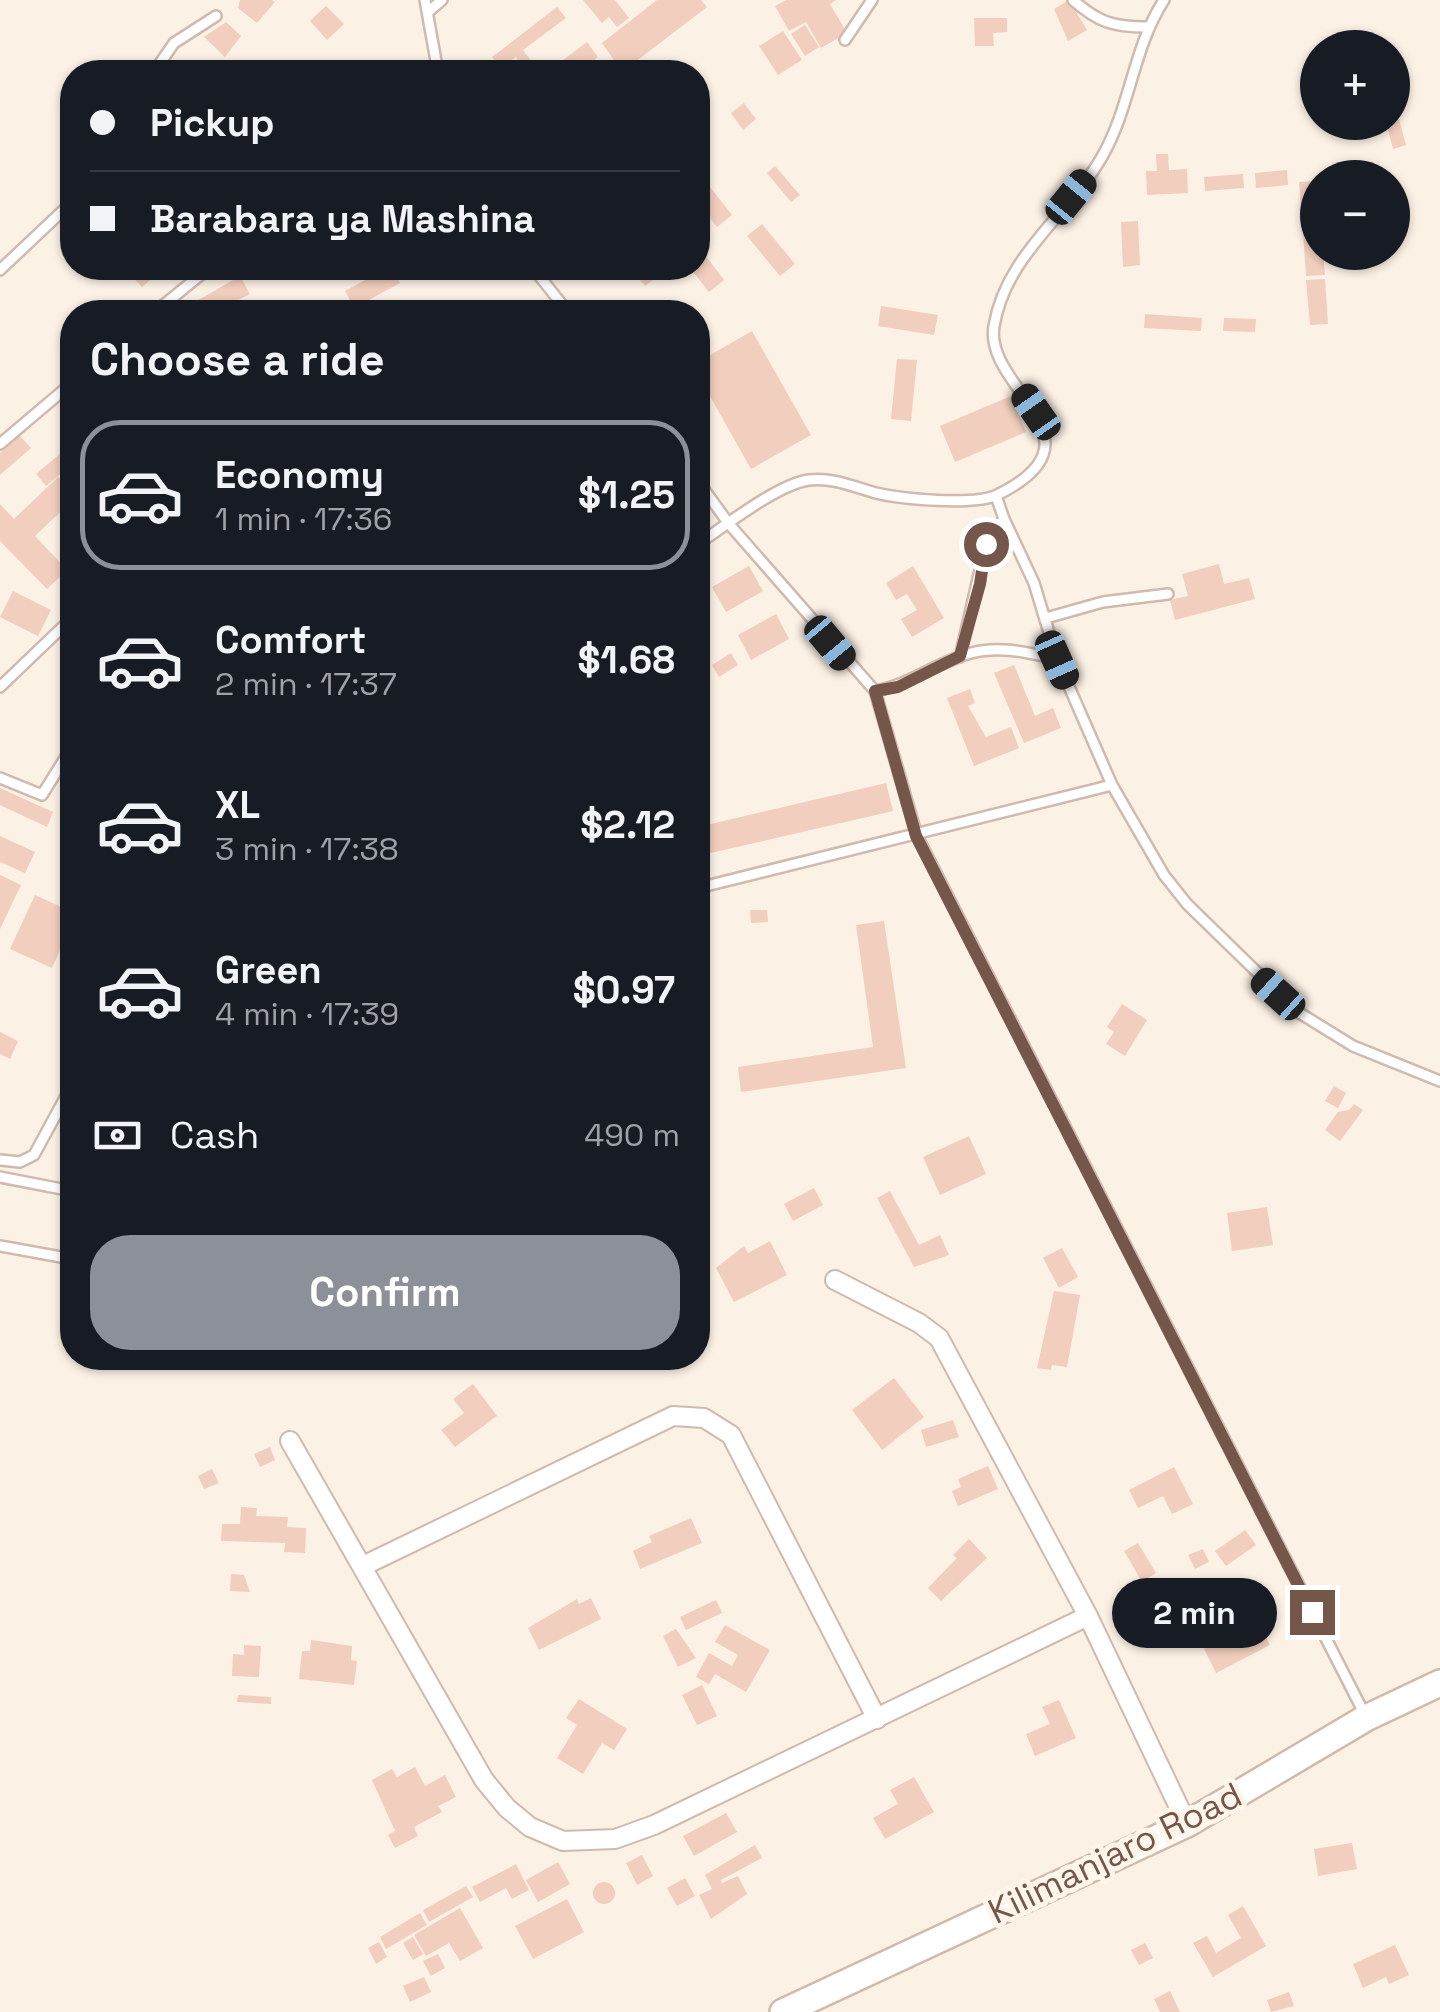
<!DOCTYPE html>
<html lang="en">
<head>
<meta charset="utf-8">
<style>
	body { margin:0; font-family:"Space Grotesk",sans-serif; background:#20242c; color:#f1f3f6; height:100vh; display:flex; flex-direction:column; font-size:38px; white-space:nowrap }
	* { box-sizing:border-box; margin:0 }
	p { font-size:32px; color:#9ea1a6 }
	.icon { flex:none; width:55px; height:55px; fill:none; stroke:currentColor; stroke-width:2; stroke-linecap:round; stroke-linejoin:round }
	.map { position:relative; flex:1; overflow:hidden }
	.sheet { position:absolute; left:60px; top:300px; width:650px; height:1070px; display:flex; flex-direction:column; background:#171b24; border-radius:40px; box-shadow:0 2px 8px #0004 }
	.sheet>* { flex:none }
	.banner { position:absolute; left:60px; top:60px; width:650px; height:220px; border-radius:40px; box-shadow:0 2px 8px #0004; display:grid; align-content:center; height:220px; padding:0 30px; background:#171b24 }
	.tools { position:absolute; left:1300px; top:30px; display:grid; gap:20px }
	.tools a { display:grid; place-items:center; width:110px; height:110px; border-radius:50%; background:#171b24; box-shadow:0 2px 8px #0004; font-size:50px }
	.end { position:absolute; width:45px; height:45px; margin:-22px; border:12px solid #75564a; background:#fff; box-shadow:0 0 0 5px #fff }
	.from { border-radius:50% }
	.bubble { position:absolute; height:70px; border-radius:35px; background:#171b24; box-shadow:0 2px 8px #0004; font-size:32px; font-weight:700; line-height:70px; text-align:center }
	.car { position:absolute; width:30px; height:60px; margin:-30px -15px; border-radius:12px; box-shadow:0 0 8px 2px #0007; background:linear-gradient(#222 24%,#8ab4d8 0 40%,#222 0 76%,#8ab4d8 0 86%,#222 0) }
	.banner b { display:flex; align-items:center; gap:35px; height:95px; font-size:38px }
	.banner b+b { border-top:2px solid #363941 }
	.banner i { width:25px; height:25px; background:#f1f3f6 }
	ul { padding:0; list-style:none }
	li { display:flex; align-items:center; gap:30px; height:150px; margin:0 20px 15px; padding:0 10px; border:5px solid transparent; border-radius:40px }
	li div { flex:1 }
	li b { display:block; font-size:38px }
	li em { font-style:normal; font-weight:700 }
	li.on { border-color:#8c9099 }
	li>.icon { width:90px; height:90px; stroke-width:1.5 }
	h2 { padding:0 30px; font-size:45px; line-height:120px }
	.pay { display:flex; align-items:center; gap:25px; height:110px; padding:0 30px; font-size:38px }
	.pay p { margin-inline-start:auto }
	.action { display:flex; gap:20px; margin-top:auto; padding:20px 30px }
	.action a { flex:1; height:115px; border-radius:40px; background:#8c9099; color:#fff; font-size:40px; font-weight:700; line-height:115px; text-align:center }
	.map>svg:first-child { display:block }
	.building { fill:#f1cebd }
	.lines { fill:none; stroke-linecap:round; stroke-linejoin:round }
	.lane-casing { stroke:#d0baae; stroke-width:14 }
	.street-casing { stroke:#d0baae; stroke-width:22 }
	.secondary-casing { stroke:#d2baab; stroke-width:30 }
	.lane { stroke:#fff; stroke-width:9 }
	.street { stroke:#fff; stroke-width:18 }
	.secondary { stroke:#fff; stroke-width:25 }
	.route { stroke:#75564a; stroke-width:12 }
	.labels { text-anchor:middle; stroke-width:10; stroke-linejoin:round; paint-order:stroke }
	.street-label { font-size:35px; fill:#75564a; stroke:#fff6eb }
</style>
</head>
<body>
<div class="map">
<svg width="1440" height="2012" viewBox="0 0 1440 2012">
	<rect width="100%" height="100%" fill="#fcf1e5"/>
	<!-- building -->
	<path class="building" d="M240,0H272L275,2L257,23L238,8Z
		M583,0H615L629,18L617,27L609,17L602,23Z
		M657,0H701L707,7L622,72L602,43Z
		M786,0H836L830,4L847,33L821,48L806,22L789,31L775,6Z
		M1069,0L1087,30L1068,41L1054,9Z
		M326,6L344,24L327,40L310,21Z
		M557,7L566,18L523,50L540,72H528L516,57L501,68L492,57Z
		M974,18H1007V32L993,33L994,46H975Z
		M226,22L241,36L225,57L204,37Z
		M805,25L819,47L805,56L791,34Z
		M783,31L802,60L778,75L759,46Z
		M587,42L598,57L578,72H547Z
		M744,103L756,119L743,130L731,113Z
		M1399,119L1406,145L1393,149L1386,122Z
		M1156,154H1168L1169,170L1187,169L1188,193L1147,195L1146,171H1157Z
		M775,166L800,195L791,202L767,173Z
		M1287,170L1288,185L1256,188L1255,173Z
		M700,174L732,215L717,227L698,203Z
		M1243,174L1244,188L1205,191L1204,177Z
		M1318,181V226L1302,227L1299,182Z
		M1138,221L1140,265L1123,267L1121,222Z
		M762,224L795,264L780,276L747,236Z
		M1318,230V252H1323L1325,275L1306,276L1303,231Z
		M698,246L724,280L709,292L690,268H698Z
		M124,268H164L142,287Z
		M387,268H392L400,283L354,308L345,291Z
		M630,268H655L660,274L645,286Z
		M240,276L250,294L215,312H201L195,302Z
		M1325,279L1328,324L1310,325L1306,280Z
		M881,306L938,315L934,335L878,326Z
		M1145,314L1202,318L1201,331L1144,328Z
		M1224,318L1256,319L1255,332L1223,331Z
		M752,331L811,435L751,469L698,375V362Z
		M897,359L917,360L911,421L891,419Z
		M1011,396L1026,432L955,462L940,426Z
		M19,435L31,448L0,475V453Z
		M61,453L71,465L46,486L36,474Z
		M58,477L72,492V501L35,536L67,570L47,589L0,541V504L14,519Z
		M1219,564L1224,584L1249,578L1255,599L1175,620L1170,600L1188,596L1182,574Z
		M749,566L763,591L726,612L712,587Z
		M913,566L944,618L912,637L901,619L917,610L907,594L896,600L886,583Z
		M13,591L51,610L38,636L0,617Z
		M776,614L789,639L751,660L738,635Z
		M731,653L738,665L719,677L712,665Z
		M1014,665L1035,716L1053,708L1061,728L1024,743L994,673Z
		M970,689L975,703L968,706L986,737L1011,727L1019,748L974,766L947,698Z
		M886,783L893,811L698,856V827Z
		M0,788L53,812L47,827L0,805Z
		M0,836L35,852L25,873L0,862Z
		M0,875L21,885L0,929Z
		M35,895L72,912V923L52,968L10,949Z
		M750,910H767L768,922L751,923Z
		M884,921L906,1068L741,1092L738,1067L873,1047L856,925Z
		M1122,1004L1147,1020L1125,1056L1106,1044L1114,1032L1107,1027Z
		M0,1032L18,1041L10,1059L0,1054Z
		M1334,1086L1346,1093L1338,1108L1325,1101Z
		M1354,1104L1363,1110L1340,1141L1325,1130L1338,1112L1349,1110Z
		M969,1136L986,1174L940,1195L923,1157Z
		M814,1188L823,1205L793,1221L784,1204Z
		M890,1191L919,1245L940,1235L949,1255L914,1267L877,1198Z
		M1267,1207L1273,1245L1232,1251L1227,1213Z
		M770,1241L787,1275L734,1302L716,1268L744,1246L748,1253Z
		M1062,1248L1078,1277L1059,1288L1043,1258Z
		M1054,1291L1080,1295L1067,1367L1052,1365L1051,1370L1037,1368Z
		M894,1378L924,1417L882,1450L852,1410Z
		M473,1384L497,1416L455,1447L441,1430L464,1413L453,1399Z
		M953,1420L959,1437L926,1447L921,1430Z
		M270,1447L275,1460L260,1467L254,1454Z
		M988,1466L998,1489L958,1506L952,1491L961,1487L958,1479Z
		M1174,1467L1193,1504L1172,1514L1163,1496L1138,1508L1129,1490Z
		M212,1469L219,1483L204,1489L198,1476Z
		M241,1507L257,1508L256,1516L288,1517L287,1527L306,1528L305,1553L284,1552L285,1543L221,1541L222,1524H240Z
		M691,1518L702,1543L640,1569L633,1551L652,1542L649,1536Z
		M1245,1530L1256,1545L1226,1566L1215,1551Z
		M969,1539L987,1558L941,1601L928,1588L957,1558L953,1555Z
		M1138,1543L1156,1573L1142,1582L1124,1551Z
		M1203,1549L1209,1562L1195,1569L1188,1555Z
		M231,1574L244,1575L250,1592L230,1591Z
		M591,1598L601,1619L539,1650L528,1628L577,1599L579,1604Z
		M716,1600L722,1613L686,1630L680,1617Z
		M1250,1606L1270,1645L1216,1673L1204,1649L1225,1638L1217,1623Z
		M725,1625L770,1650L746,1692L715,1674L709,1684L696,1677L709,1653L732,1666L738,1655L715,1642Z
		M676,1629L696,1658L678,1667L663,1636Z
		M311,1640L352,1646L351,1660L357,1661L354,1685L299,1679L302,1651H310Z
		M244,1645L261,1646L259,1677L232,1676L233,1654L244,1655Z
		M702,1685L717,1716L697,1725L682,1695Z
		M238,1695L271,1697V1704L237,1702Z
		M579,1699L627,1729L614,1750L602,1743L583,1774L557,1758L577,1725L566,1718Z
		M1059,1700L1076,1738L1035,1756L1026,1734L1050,1724L1042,1707Z
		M415,1767L425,1786L445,1775L456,1797L438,1806L442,1812L414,1827L418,1836L395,1848L388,1835L395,1831L372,1780L392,1769L397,1777Z
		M914,1777L934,1812L885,1839L873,1818L898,1804L890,1790Z
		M726,1813L737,1832L694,1856L683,1836Z
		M1352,1843L1357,1869L1318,1876L1314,1849Z
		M755,1845L762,1858L721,1880L722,1883L738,1876L747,1894L711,1919L699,1895L712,1889L705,1875Z
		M642,1855L653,1876L637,1885L626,1863Z
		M558,1862L570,1884L538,1902L526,1880Z
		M516,1864L529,1890L512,1899L506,1888L480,1902L472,1887Z
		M685,1878L695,1896L677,1906L667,1888Z
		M593 1893a11 11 0 1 1 22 0a11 11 0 1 1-22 0Z
		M466,1886L473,1897L429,1922L423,1910Z
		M567,1899L584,1932L533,1959L515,1926Z
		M1243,1906L1266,1946L1213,1977L1193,1943L1207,1936L1216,1953L1241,1938L1228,1915Z
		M460,1908L483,1948L460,1961L449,1943L426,1956L414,1935Z
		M420,1913L427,1925L386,1949L380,1937Z
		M413,1937L423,1954L413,1960L403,1943Z
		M379,1942L387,1957L376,1964L368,1948Z
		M1145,1943L1153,1958L1139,1965L1131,1950Z
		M1395,1945L1409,1975L1389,1984L1386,1977L1363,1988L1353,1964Z
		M438,1954L445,1968L431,1976L423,1961Z
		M424,1977L431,1992L410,2002L403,1986Z
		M1170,1991L1180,2012H1160L1154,1999Z
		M1289,1992L1294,2006L1271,2012L1267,2000Z"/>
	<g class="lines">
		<defs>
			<path id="lane" d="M425,0L438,72
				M1073,0C1098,22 1113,27 1146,27
				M428,12L442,0
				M845,40L872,0
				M154,72L174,43L216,16
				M533,268L568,312
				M0,270L72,202
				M155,312L209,268
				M0,444L72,383
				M698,481L729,524L875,691C910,685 937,662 971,653C999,645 1029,653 1057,659
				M1004,519L1034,583L1057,659L1112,785L1164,875L1187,904L1298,1012L1353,1046L1440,1081
				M698,544C725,526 778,484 809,480C833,477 854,487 876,493C901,499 974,506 997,495C1112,439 983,388 994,326C1006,254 1070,214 1103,155C1131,105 1133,48 1164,0
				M1046,618L1103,602L1168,594
				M960,657L986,544L1004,519L996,496
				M0,687L72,618
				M875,691L917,836L1365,1715
				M0,778L42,795L72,747
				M698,888L1112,785
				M0,1160L20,1162L34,1155L72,1085
				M0,1177L72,1191
				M0,1246L72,1259"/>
			<path id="street" d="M835,1280L919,1323L939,1338L1088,1616L1187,1824
				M290,1441L484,1780L507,1808L530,1827L563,1841L615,1839L654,1825L1088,1616
				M363,1566L673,1416L704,1418L731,1435L877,1719"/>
			<path id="secondary" d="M783,2012L1187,1824L1366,1718L1440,1683"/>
		</defs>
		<!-- lane casing -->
		<use href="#lane" class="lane-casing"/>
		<!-- street casing -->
		<use href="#street" class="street-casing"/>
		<!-- secondary casing -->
		<use href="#secondary" class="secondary-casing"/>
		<!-- lane -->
		<use href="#lane" class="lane"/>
		<!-- street -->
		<use href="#street" class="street"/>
		<!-- secondary -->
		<use href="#secondary" class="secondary"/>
	</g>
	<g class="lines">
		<!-- route -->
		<path class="route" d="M986,544L980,584L960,656L898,687L875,691L916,836L1312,1612"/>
	</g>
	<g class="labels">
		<!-- street labels -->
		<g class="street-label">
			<text transform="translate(1115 1853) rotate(-26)" y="12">Kilimanjaro Road</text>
		</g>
	</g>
</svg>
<div class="tools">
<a>+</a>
<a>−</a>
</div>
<i class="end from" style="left:986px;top:544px"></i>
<i class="end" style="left:1312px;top:1612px"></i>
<div class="bubble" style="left:1112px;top:1578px;width:165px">2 min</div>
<i class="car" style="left:1071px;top:197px;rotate:39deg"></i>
<i class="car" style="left:1036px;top:412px;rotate:325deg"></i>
<i class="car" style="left:830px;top:643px;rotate:140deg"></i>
<i class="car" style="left:1057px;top:660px;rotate:156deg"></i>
<i class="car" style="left:1278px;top:994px;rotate:312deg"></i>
<div class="banner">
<b><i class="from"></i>Pickup</b>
<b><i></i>Barabara ya Mashina</b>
</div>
<section class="sheet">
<h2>Choose a ride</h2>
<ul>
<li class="on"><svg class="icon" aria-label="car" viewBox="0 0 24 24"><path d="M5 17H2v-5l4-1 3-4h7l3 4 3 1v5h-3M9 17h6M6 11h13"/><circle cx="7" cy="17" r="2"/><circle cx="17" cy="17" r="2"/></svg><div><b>Economy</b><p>1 min · 17:36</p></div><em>$1.25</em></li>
<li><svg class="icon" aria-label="car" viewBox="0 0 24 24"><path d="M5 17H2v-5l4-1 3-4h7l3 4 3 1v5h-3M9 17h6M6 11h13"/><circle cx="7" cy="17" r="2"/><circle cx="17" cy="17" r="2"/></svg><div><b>Comfort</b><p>2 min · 17:37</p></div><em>$1.68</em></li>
<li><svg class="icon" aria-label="car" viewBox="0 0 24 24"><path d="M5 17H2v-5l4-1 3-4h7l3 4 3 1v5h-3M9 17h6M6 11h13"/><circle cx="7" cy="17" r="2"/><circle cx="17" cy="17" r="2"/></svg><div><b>XL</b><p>3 min · 17:38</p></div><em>$2.12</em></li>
<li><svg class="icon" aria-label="car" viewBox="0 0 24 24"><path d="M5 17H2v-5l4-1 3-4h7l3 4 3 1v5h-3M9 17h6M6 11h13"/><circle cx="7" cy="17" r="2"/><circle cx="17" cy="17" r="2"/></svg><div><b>Green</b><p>4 min · 17:39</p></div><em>$0.97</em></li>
</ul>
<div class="pay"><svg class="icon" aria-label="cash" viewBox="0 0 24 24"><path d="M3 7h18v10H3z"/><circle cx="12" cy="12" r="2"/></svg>Cash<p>490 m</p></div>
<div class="action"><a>Confirm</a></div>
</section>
</div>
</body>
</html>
